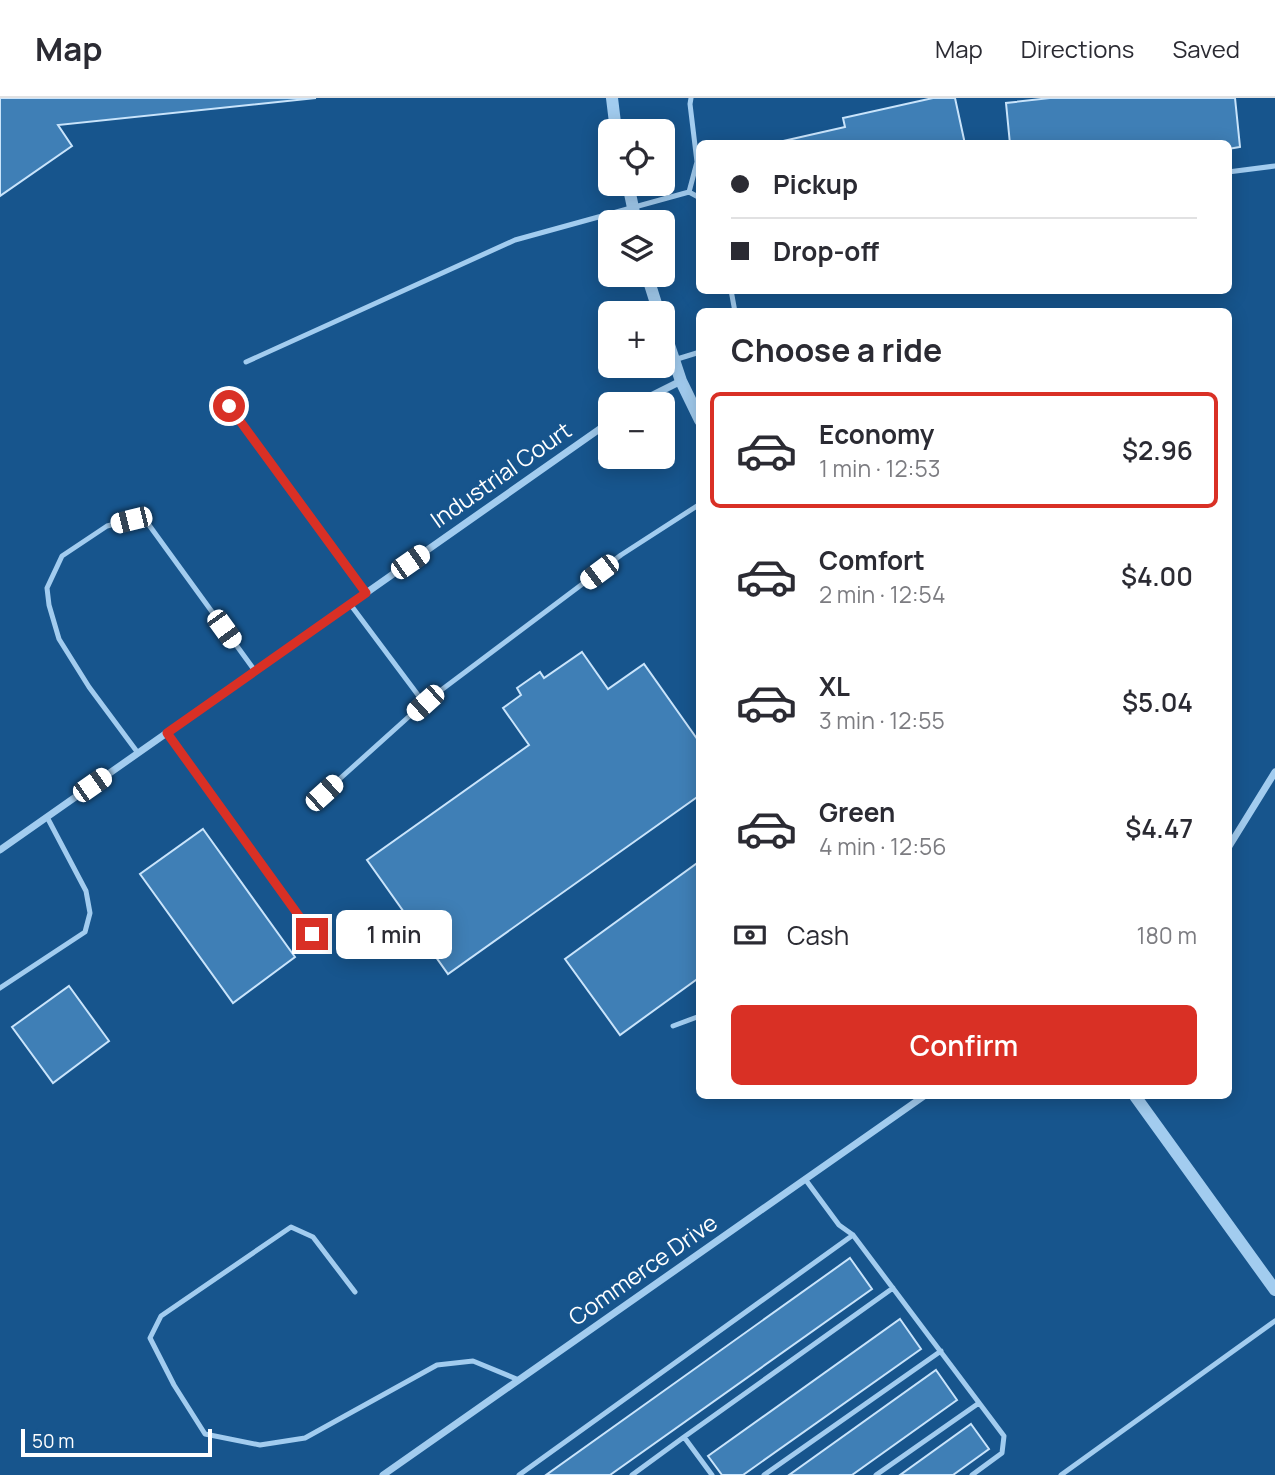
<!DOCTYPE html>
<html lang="en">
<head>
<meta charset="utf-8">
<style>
	body { margin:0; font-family:Manrope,sans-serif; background:#f2f2f3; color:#2b2b33; height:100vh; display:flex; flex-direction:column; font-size:26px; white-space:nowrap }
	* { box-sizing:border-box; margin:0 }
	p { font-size:23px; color:#7c7c81 }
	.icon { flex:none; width:38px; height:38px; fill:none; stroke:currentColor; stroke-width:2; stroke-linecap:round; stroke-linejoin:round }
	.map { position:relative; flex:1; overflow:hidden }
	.sheet { position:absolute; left:696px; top:210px; width:536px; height:791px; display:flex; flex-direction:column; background:#fff; border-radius:10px; box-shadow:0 4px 18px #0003 }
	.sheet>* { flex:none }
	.guide { position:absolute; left:696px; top:42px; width:536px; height:154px; border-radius:10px; box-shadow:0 4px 18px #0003; display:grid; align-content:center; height:154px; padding:0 35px; background:#fff }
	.tools { position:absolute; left:598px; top:21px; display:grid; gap:14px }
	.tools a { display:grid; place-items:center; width:77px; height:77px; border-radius:10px; background:#fff; box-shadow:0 4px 18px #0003; font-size:35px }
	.scale { position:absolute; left:21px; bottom:18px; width:191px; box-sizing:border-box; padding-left:7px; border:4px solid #fff; border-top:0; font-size:19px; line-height:24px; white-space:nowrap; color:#fff; -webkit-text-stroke:5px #17558d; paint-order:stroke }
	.end { position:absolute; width:32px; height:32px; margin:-16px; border:9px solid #d93025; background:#fff; box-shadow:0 0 0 4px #fff }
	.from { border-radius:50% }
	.bubble { position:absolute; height:49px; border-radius:10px; background:#fff; box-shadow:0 4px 18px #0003; font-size:23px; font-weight:600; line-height:49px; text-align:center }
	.car { position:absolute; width:21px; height:42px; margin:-21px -10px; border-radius:9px; box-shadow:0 0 5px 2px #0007; background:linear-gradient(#fff 24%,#345 0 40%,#fff 0 76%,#345 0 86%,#fff 0) }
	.guide b { display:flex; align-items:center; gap:24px; height:66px; font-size:26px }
	.guide b+b { border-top:2px solid #e1e1e2 }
	.guide i { width:18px; height:18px; background:#2b2b33 }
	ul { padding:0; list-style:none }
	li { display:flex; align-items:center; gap:21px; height:116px; margin:0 14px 10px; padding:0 21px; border:4px solid transparent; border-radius:10px }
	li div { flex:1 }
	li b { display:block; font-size:26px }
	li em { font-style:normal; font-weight:600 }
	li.on { border-color:#d93025 }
	li>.icon { width:63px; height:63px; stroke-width:1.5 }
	h2 { padding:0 35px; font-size:32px; line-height:84px }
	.pay { display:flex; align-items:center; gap:18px; height:77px; padding:0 35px; font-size:26px }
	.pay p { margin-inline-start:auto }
	.primary-button { display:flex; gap:14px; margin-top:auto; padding:14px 35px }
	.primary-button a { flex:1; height:80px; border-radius:10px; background:#d93025; color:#fff; font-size:28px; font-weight:600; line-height:80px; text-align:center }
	header { display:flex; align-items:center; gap:42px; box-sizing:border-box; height:98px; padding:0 35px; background:#fff; border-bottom:2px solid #e1e1e2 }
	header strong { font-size:33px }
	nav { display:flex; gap:38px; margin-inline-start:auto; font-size:24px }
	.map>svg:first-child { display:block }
	.building { fill:#3f7fb6; stroke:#c9e4fb; stroke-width:2 }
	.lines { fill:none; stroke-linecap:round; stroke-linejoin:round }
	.service { stroke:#a2ccef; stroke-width:5 }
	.minor { stroke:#a2ccef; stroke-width:7 }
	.tertiary { stroke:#a2ccef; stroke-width:12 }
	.route { stroke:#d93025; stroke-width:9 }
	.labels { text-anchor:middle; stroke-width:6; stroke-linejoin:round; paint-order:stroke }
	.street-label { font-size:23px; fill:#fff; stroke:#17558d }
</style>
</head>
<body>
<header>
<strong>Map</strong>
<nav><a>Map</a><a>Directions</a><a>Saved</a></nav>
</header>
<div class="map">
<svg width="1275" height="1377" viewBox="0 0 1275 1377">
	<rect width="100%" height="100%" fill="#17558d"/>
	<!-- building -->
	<path class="building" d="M0,0H316L58,27L72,48L0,98Z
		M933,0H955L965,46H770L845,29L843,20Z
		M1050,0H1235L1240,49L1228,51V46H1010L1006,5Z
		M582,554L608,591L644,566L700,645V697L448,876L367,762L529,647L503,610L521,597L517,590L540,574L544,580Z
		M203,731L295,859L233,905L140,776Z
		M700,763V879L620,937L565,861Z
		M69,888L109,943L53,985L12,929Z
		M850,1160L872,1191L610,1377H546Z
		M900,1221L921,1251L743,1377H722L708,1358Z
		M936,1272L957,1302L852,1377H789Z
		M971,1326L989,1351L953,1377H900Z"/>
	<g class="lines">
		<!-- service -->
		<path class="service" d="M1228,74L1275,68
			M689,94L697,64L690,6L691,0
			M731,192L735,214
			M674,262L700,254
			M246,264L515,142L689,94L700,100
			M229,308L366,495
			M350,506L424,605
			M167,635L312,836
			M138,655L89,589L59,541L49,507L47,490L62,458L107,428L131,422L149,427L255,573
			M324,695L424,605L621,457L700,406
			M0,890L85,834L90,815L86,793L47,719
			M673,928L700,918
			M805,1081L839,1127L853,1137L1004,1338L1002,1355L972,1377
			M355,1194L313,1139L291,1129L161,1218L150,1240L174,1287L205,1336L260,1347L305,1340L437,1267L473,1263L519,1282
			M684,1339L893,1190
			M519,1377L853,1137
			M632,1377L684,1339L712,1377
			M764,1377L941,1253
			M876,1377L979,1305
			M1061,1377L1275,1223"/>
		<!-- minor -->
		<path class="minor" d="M635,306L681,283
			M1228,750L1275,674
			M0,752L611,323
			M383,1377L924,998"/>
		<!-- tertiary -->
		<path class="tertiary" d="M612,0L616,33
			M628,86L636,124
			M647,177L659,215
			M663,229L681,283L700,322
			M1135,998L1275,1192"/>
	</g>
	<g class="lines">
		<!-- route -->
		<path class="route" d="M229,308L366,495L167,635L312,836"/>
	</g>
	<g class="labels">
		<!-- street labels -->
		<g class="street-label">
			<text transform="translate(501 377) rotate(-35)" y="8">Industrial Court</text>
			<text transform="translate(643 1172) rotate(-35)" y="8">Commerce Drive</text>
		</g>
	</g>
</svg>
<div class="tools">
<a><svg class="icon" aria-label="locate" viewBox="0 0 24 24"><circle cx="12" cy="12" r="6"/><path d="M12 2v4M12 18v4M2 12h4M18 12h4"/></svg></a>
<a><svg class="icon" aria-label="layers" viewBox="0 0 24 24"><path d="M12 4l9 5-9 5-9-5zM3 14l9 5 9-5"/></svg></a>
<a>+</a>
<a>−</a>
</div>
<div class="scale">50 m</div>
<i class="end from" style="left:229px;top:308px"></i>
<i class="end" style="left:312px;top:836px"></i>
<div class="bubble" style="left:336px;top:812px;width:116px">1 min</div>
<i class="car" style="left:131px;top:422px;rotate:256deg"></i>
<i class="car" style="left:410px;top:464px;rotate:55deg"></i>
<i class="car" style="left:599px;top:474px;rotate:233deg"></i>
<i class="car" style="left:224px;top:531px;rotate:144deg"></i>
<i class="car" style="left:425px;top:605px;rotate:228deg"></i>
<i class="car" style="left:92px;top:687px;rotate:55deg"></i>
<i class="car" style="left:324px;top:695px;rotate:48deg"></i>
<div class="guide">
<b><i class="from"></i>Pickup</b>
<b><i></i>Drop-off</b>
</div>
<section class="sheet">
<h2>Choose a ride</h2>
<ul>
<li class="on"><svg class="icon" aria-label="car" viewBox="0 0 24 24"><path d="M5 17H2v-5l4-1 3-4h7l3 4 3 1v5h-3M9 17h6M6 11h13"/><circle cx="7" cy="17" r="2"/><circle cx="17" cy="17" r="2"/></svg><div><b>Economy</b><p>1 min · 12:53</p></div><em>$2.96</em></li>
<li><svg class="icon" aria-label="car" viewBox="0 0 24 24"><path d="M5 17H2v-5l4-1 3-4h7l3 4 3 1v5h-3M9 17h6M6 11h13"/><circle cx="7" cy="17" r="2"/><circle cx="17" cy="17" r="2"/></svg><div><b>Comfort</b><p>2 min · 12:54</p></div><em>$4.00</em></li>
<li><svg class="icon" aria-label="car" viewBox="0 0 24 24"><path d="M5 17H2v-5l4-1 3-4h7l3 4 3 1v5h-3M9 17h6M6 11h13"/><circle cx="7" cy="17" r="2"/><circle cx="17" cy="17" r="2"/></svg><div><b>XL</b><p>3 min · 12:55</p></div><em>$5.04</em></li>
<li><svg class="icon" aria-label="car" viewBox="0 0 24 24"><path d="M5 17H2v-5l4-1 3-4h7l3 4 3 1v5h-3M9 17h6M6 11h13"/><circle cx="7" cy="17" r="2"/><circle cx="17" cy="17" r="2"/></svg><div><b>Green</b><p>4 min · 12:56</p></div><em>$4.47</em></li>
</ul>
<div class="pay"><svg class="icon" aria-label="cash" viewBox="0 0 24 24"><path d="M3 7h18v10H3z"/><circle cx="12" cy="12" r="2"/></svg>Cash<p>180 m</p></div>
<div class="primary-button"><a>Confirm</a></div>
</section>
</div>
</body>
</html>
